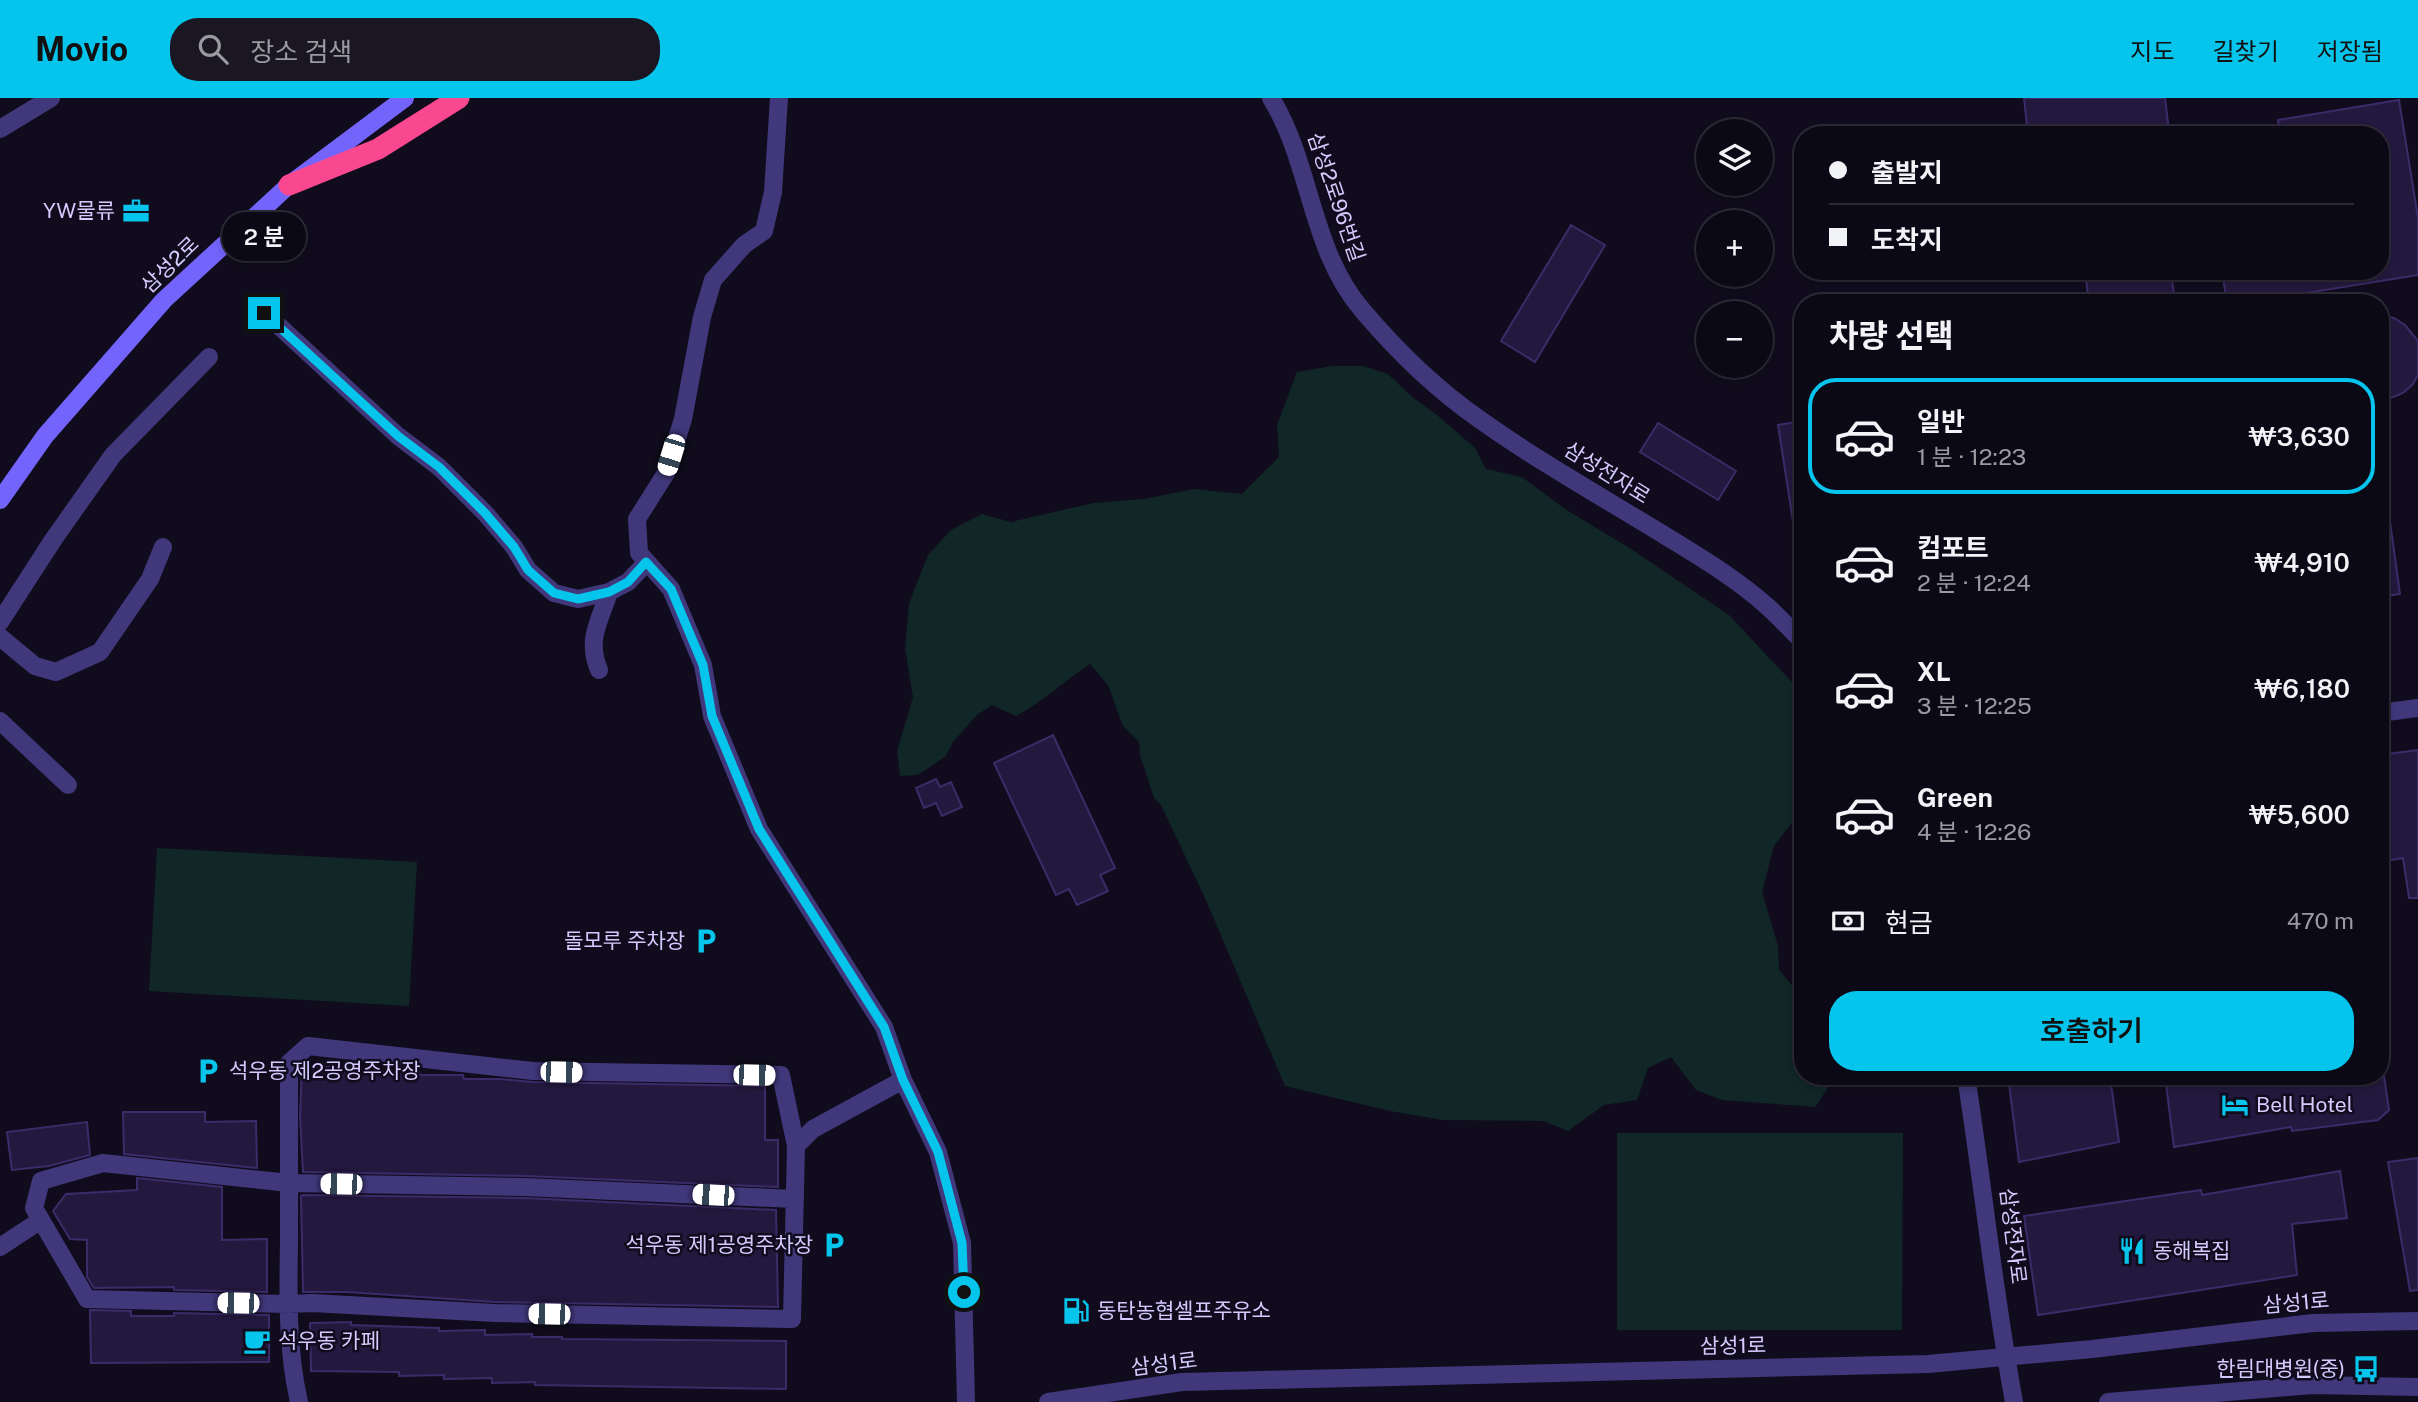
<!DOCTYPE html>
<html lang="ko">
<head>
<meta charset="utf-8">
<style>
	body { margin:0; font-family:"Public Sans","Noto Sans KR",sans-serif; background:#1a1723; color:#f1f3f6; height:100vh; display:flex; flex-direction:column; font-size:26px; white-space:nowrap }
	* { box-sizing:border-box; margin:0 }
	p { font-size:23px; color:#9a9aa1 }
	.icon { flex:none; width:38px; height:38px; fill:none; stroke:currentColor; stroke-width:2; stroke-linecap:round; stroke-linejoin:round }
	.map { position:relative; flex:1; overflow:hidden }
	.details { position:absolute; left:1794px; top:196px; width:595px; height:791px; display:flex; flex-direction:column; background:#0c0916; border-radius:28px; box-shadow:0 4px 10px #0003,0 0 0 2px #2c2a35 }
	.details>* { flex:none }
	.top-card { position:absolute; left:1794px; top:28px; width:595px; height:154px; border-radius:28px; box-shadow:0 4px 10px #0003,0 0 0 2px #2c2a35; display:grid; align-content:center; height:154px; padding:0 35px; background:#0c0916 }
	.controls { position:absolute; left:1696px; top:21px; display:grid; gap:14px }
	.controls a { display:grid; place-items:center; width:77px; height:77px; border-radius:50%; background:#0c0916; box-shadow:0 4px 10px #0003,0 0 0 2px #2c2a35; font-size:35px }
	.end { position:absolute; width:32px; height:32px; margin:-16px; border:9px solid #06c5ed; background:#111; box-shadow:0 0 0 4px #111 }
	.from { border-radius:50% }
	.bubble { position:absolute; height:49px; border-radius:24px; background:#0c0916; box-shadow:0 4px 10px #0003,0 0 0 2px #2c2a35; font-size:23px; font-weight:600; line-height:49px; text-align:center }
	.car { position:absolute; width:21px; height:42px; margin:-21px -10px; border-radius:9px; box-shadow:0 0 5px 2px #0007; background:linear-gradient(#fff 24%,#345 0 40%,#fff 0 76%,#345 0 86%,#fff 0) }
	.top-card b { display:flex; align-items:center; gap:24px; height:66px; font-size:26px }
	.top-card b+b { border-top:2px solid #2c2a35 }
	.top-card i { width:18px; height:18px; background:#f1f3f6 }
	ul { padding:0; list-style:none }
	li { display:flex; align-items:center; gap:21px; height:116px; margin:0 14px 10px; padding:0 21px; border:4px solid transparent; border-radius:28px }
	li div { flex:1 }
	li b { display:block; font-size:26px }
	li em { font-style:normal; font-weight:600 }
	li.active { border-color:#06c5ed }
	li>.icon { width:63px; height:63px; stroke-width:1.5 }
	h2 { padding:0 35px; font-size:32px; line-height:84px }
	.pay { display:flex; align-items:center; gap:18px; height:77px; padding:0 35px; font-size:26px }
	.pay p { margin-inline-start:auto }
	.primary-button { display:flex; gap:14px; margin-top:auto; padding:14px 35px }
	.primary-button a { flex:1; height:80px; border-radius:28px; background:#06c5ed; color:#111; font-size:28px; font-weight:600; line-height:80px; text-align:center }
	header { display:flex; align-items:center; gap:42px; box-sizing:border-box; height:98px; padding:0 35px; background:#06c5ed; color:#111 }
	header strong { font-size:33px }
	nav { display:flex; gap:38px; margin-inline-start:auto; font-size:24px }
	.search { width:490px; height:63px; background:#1a1723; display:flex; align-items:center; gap:18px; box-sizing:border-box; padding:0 24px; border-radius:28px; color:#9a9aa1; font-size:26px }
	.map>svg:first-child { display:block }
	.green { fill:#102627 }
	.building { fill:#23193e; stroke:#3c2b69; stroke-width:2 }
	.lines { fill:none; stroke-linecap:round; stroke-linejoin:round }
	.minor { stroke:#40387b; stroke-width:18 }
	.tertiary { stroke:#40387b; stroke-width:18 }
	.secondary { stroke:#7364fb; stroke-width:18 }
	.motorway { stroke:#fa4890; stroke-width:21 }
	.route { stroke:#06c5ed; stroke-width:9 }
	.labels { text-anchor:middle; stroke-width:5; stroke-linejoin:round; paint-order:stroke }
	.street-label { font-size:21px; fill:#d4cafe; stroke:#100c1d }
	.poi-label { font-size:21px; fill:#d4cafe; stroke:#100c1d; text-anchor:start }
</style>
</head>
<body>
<header>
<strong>Movio</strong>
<div class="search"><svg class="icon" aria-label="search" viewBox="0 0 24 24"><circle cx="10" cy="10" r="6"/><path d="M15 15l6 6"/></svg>장소 검색</div>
<nav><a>지도</a><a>길찾기</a><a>저장됨</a></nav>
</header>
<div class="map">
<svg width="2418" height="1304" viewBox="0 0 2418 1304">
	<rect width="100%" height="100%" fill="#100c1d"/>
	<!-- green -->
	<path class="green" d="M1332,268H1363L1388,276L1412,299L1437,317L1475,350L1486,371L1522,379L1565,411L1631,451L1729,517L1802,595V692L1800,693V714L1774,748L1762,794L1778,848L1779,872L1802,899V978H1836L1815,1009L1722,1002L1696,992L1671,959L1648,970L1637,1002L1604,1007L1568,1033L1543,1023L1442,1022L1390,1013L1285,988L1205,800L1161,707L1154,700L1140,657L1139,644L1123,628L1108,587L1090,566C1064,583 1044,603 1016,618L992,607L977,617L953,644L946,658L918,677L900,678L897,653L913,599L905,550L909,506L928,457L951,432L982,416L1011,424L1093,405L1144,401L1194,391L1242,396L1279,359L1277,327L1297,274Z
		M157,750L417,764L409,908L149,893Z
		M1617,1035H1903L1902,1232H1617Z"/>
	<!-- building -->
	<path class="building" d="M2024,0H2165L2169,33L2135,37H2028Z
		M2399,2L2418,120V177L2244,205H2227L2222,173H2380V37H2280L2278,22Z
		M1571,127L1605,147L1535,264L1501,243Z
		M2085,173H2171L2175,205H2089Z
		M2380,218L2394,220L2405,227L2418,243V277L2413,286L2403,295L2391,300L2380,301Z
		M1802,323V430H1794L1778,327Z
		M1658,325L1736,373L1718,402L1640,354Z
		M2389,416L2400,496L2380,499V417Z
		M1053,637L1115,770L1100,777L1108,793L1077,807L1069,791L1056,797L994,665Z
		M2418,652V800H2409L2403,760L2385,763L2380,726V657Z
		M936,681L940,689L951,684L962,709L942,718L936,705L924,710L916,690Z
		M302,969H330V972L375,971V974H419V977H463L464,981H500L533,984L765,988V1042H778V1089L525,1078L303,1074L300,1017Z
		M2008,978H2110L2119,1044L2019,1064Z
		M2165,978H2384L2389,1012L2378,1022L2292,1033L2291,1029L2174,1049Z
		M123,1014H205V1024L256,1023L257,1070L124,1056Z
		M87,1024L90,1057L49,1068L12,1072L7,1034Z
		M2418,1060V1192L2410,1193L2388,1064Z
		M2340,1073L2347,1120L2292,1126L2297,1177L2038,1217L2024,1118L2201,1092L2202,1097Z
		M137,1080L222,1089V1142L267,1141V1194L174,1192V1189L94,1190L87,1179V1142L70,1141L53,1113L66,1096L137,1092Z
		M303,1097L524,1100L776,1112L778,1209L495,1204L347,1194H303L301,1098Z
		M90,1212L131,1213V1218H174V1215L269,1217V1264L91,1265Z
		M351,1224V1227L439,1230V1233L485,1232V1237L532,1236V1239H562V1241L786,1243V1291L535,1287V1284L492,1285V1280L444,1281V1277L399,1278V1274L311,1273L310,1225Z"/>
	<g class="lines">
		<!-- minor -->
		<path class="minor" d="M779,0L773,94L764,133L744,147L713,182L702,219L683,321L666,375L637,421L639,455L671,491L703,567L712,618L759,731L884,929L903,982L938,1054L962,1145L966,1304
			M0,31L51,0
			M265,215L398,338L439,369L485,415L514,449L528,472L554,495L578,501L609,494L628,484L647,464
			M0,524L53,442L113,357L209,259
			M0,539L35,568L56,574L100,554L150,481L163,449
			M599,572C586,541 600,523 609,494
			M0,623L68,687
			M796,1048L813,1031L903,982
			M0,1149L41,1122
			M299,1304C287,1252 288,1196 289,1143C289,1083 289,1024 289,965L308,948L533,973L781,977L796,1048L792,1221L495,1215L312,1205L288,1206L87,1201L34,1110L41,1083L103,1065L289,1085L524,1089L795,1101"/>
		<!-- tertiary -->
		<path class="tertiary" d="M1271,0C1312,67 1310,152 1363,213C1397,253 1436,291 1479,321C1538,363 1602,399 1664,437C1700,459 1737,481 1768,509C1780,520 1791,532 1802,543
			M2380,615L2418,610
			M1966,978C1983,1087 1994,1196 2014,1304
			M1048,1304L1182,1284L1928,1266L2092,1251L2313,1225L2418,1223
			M2108,1304L2312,1287L2418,1289"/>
		<!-- secondary -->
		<path class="secondary" d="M0,402L45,338L164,202L289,87L405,0"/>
		<!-- motorway -->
		<path class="motorway" d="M289,87L378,51L459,0"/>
	</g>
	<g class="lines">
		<!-- route -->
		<path class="route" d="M264,215L398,338L439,369L485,415L514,449L528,472L554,495L578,501L609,494L628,484L646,464L671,491L703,567L712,618L759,731L884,929L903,982L938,1054L962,1145L964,1194"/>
	</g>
	<!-- icons -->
	<defs>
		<symbol id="office-bare" viewBox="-9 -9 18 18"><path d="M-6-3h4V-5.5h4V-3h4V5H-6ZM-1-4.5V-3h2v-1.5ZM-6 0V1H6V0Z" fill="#06c5ed" stroke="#100c1d" stroke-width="2.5" paint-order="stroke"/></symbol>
		<symbol id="parking-bare" viewBox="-9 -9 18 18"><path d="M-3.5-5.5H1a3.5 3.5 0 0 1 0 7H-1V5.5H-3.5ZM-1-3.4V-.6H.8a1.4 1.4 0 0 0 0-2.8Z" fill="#06c5ed" stroke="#100c1d" stroke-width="2.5" paint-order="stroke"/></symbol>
		<symbol id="hotel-bare" viewBox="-9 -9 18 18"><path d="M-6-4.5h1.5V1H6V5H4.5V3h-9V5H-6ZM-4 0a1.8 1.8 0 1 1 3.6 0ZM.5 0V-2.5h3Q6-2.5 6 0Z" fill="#06c5ed" stroke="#100c1d" stroke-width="2.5" paint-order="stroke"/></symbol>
		<symbol id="restaurant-bare" viewBox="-9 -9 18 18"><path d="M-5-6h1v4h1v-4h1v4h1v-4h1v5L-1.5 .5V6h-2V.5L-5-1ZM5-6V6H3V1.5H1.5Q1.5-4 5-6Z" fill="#06c5ed" stroke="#100c1d" stroke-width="2.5" paint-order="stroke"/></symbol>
		<symbol id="fuel-bare" viewBox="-9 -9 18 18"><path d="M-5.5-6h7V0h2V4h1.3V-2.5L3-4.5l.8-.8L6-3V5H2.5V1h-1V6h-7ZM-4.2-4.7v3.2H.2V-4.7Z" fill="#06c5ed" stroke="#100c1d" stroke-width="2.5" paint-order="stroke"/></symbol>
		<symbol id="cafe-bare" viewBox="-9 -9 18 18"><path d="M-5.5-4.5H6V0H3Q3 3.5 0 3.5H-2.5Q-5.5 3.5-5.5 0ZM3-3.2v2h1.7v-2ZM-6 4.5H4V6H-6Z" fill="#06c5ed" stroke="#100c1d" stroke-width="2.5" paint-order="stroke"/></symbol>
		<symbol id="bus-bare" viewBox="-9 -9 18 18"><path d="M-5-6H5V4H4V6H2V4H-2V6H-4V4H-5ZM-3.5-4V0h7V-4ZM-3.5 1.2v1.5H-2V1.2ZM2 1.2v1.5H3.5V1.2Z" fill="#06c5ed" stroke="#100c1d" stroke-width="2.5" paint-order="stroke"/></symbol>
	</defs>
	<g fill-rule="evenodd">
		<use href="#office-bare" x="117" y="94" width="38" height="38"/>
		<use href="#parking-bare" x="687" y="824" width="38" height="38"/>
		<use href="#parking-bare" x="189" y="954" width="38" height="38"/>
		<use href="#hotel-bare" x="2216" y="988" width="38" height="38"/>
		<use href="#parking-bare" x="815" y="1128" width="38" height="38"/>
		<use href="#restaurant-bare" x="2113" y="1134" width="38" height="38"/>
		<use href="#fuel-bare" x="1057" y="1194" width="38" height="38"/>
		<use href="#cafe-bare" x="238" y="1224" width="38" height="38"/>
		<use href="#bus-bare" x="2347" y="1252" width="38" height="38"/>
	</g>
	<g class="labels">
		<!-- street labels -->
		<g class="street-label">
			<text transform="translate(1336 99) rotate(71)" y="7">삼성2로96번길</text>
			<text transform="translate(170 167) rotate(-44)" y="7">삼성2로</text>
			<text transform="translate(1607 375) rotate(32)" y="7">삼성전자로</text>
			<text transform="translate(2013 1138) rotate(83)" y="7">삼성전자로</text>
			<text transform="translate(2296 1205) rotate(-5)" y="7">삼성1로</text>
			<text transform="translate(1733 1248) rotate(-1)" y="7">삼성1로</text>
			<text transform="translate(1164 1266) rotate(-7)" y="7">삼성1로</text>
		</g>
		<!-- poi labels -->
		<g class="poi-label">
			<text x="115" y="120" text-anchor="end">YW물류</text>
			<text x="685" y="850" text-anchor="end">돌모루 주차장</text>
			<text x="229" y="980">석우동 제2공영주차장</text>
			<text x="2256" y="1014">Bell Hotel</text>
			<text x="813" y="1154" text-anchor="end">석우동 제1공영주차장</text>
			<text x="2153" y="1160">동해복집</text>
			<text x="1097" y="1220">동탄농협셀프주유소</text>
			<text x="278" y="1250">석우동 카페</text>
			<text x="2345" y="1278" text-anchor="end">한림대병원(중)</text>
		</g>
	</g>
</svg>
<div class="controls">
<a><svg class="icon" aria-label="layers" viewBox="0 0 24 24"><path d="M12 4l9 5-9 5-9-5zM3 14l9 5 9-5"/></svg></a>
<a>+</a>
<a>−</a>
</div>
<i class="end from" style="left:964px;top:1194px"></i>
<i class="end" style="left:264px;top:215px"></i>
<div class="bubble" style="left:222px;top:114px;width:84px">2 분</div>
<i class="car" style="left:671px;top:357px;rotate:197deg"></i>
<i class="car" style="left:561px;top:974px;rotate:91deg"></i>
<i class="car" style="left:754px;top:977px;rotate:91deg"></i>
<i class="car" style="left:341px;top:1086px;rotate:271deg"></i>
<i class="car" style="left:713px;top:1097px;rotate:273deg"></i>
<i class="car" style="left:238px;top:1205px;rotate:271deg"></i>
<i class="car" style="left:549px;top:1216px;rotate:271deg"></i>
<div class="top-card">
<b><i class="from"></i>출발지</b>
<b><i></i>도착지</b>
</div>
<section class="details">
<h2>차량 선택</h2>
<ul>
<li class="active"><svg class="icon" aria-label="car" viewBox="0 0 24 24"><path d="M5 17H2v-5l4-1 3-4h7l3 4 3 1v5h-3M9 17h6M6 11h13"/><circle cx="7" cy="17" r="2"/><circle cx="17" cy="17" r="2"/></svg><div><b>일반</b><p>1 분 · 12:23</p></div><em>₩3,630</em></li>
<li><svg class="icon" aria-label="car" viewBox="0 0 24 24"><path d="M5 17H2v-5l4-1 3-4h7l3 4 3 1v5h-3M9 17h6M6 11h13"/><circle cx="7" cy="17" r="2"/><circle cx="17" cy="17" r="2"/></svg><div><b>컴포트</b><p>2 분 · 12:24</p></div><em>₩4,910</em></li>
<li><svg class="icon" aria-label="car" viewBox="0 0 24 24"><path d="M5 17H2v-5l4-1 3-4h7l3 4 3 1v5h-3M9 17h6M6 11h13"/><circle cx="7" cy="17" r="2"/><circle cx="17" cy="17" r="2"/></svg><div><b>XL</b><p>3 분 · 12:25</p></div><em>₩6,180</em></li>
<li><svg class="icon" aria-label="car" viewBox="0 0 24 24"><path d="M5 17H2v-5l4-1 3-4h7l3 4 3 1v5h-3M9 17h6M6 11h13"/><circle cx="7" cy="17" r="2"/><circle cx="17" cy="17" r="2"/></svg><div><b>Green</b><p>4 분 · 12:26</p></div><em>₩5,600</em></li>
</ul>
<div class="pay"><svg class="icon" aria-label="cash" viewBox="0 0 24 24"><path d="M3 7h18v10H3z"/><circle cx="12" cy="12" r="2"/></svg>현금<p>470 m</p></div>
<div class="primary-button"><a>호출하기</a></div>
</section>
</div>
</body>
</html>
